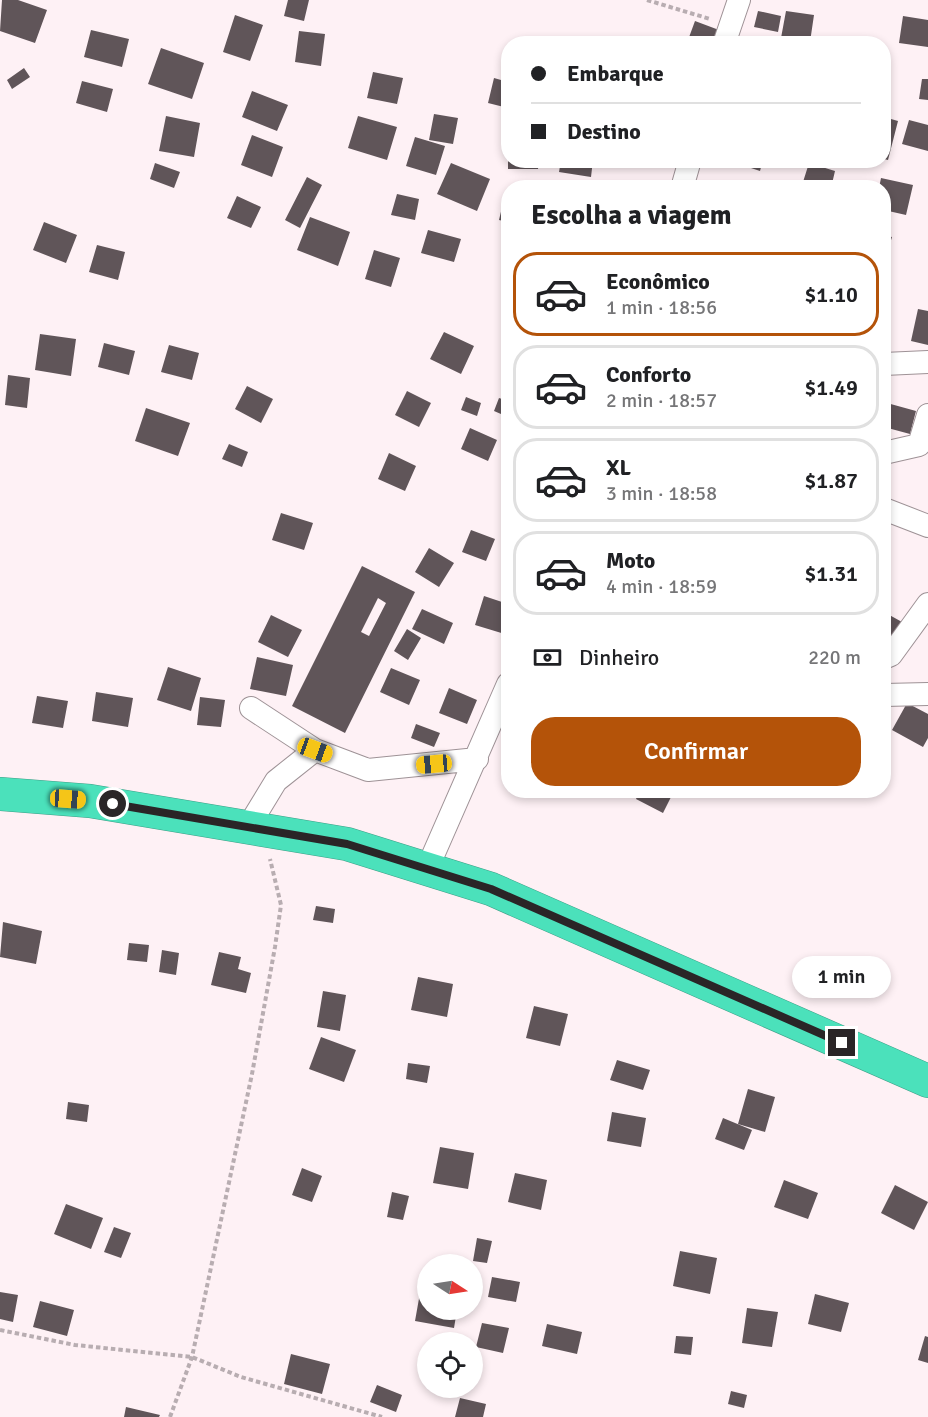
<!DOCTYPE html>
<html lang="pt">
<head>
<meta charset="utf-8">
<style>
	body { margin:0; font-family:Signika,sans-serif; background:#f6f6f6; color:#202124; height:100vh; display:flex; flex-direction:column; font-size:22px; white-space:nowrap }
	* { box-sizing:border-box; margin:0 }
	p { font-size:20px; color:#757577 }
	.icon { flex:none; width:33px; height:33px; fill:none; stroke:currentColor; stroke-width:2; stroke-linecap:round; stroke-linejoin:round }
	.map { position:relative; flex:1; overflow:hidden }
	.details { position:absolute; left:501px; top:180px; width:390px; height:618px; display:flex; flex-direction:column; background:#fff; border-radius:24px; box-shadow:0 3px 9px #0003 }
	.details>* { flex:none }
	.banner { position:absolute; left:501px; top:36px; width:390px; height:132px; border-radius:24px; box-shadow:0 3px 9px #0003; display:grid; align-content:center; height:132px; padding:0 30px; background:#fff }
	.needle { width:39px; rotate:102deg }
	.controls { position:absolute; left:417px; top:1254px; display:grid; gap:12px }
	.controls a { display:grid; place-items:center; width:66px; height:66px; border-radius:50%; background:#fff; box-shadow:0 3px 9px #0003; font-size:30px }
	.end { position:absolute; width:27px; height:27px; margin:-14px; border:8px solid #2a2527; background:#fff; box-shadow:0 0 0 3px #fff }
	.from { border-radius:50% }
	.bubble { position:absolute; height:42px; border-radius:21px; background:#fff; box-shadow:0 3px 9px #0003; font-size:20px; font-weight:600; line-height:42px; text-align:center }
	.car { position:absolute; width:18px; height:36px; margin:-18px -9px; border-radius:8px; box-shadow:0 0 4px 2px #0007; background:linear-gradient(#f5c518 24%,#345 0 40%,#f5c518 0 76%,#345 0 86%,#f5c518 0) }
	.banner b { display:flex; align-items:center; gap:21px; height:57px; font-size:22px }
	.banner b+b { border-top:2px solid #e0e0e0 }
	.banner i { width:15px; height:15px; background:#202124 }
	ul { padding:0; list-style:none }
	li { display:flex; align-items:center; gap:18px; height:84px; margin:0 12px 9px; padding:0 18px; border:3px solid #e0e0e0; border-radius:24px }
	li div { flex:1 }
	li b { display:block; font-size:22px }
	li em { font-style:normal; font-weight:600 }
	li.on { border-color:#b45309 }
	li>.icon { width:54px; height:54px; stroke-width:1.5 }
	h2 { padding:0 30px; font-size:27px; line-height:72px }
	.pay { display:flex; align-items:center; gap:15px; height:66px; padding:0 30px; font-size:22px }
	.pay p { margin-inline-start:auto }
	.primary-button { display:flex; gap:12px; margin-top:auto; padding:12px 30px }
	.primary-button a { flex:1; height:69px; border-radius:24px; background:#b45309; color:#fff; font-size:24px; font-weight:600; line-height:69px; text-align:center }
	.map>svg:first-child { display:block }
	.building { fill:#605559; fill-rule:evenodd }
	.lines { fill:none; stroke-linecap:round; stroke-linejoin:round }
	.minor-casing { stroke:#9e9296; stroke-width:24 }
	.highway-casing { stroke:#3f9f87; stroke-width:34 }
	.path { stroke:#b8adb1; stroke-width:4; stroke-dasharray:4.5 3; stroke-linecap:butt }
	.minor { stroke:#fff; stroke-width:22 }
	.highway { stroke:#4be1bb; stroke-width:33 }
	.route { stroke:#2a2527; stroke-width:8 }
</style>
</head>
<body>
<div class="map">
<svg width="928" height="1417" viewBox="0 0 928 1417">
	<rect width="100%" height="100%" fill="#fef1f5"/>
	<!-- building -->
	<path class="building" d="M2,0H18L47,10L35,43L0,31Z
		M288,0H309L304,21L284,16Z
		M758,11L781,16L778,32L754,27Z
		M786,11L814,15L810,42L781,38Z
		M235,15L263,25L250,61L223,52Z
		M903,16L928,20V47L899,43Z
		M695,21L719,30L714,44H697L688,40Z
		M91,30L129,39L122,67L84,57Z
		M299,31L325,34L321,66L295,62Z
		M528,37L552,42V44H527Z
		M161,48L204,63L192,99L148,84Z
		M24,68L30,77L12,89L7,80Z
		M373,72L403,78L397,104L367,98Z
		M494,78L508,82V108L488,103Z
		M922,79H928V100L919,99Z
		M82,81L113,89L107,112L76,103Z
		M252,91L288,105L277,131L242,117Z
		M434,114L458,118L453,144L429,140Z
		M166,116L200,123L194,157L159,151Z
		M358,116L397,127L387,160L348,148Z
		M884,117L898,121L888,160L884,159Z
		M909,120L928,125V151L902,144Z
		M252,135L283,147L272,177L241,165Z
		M415,137L445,146L436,175L406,166Z
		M508,160H539L538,169H508Z
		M561,160H593L591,177L559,172Z
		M727,160H763L760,171Z
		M155,163L180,172L174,188L150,179Z
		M451,163L490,179L477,211L437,194Z
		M809,163L835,171L831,188L803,182Z
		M307,177L322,185L300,228L285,220Z
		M881,178L913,185L906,215L884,210V188H879Z
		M397,194L419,199L415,220L391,215Z
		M237,196L261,207L251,228L227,218Z
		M504,199L508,200V222L499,220Z
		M310,217L350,232L338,266L297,250Z
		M44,222L77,235L66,263L33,250Z
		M428,230L461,239L454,262L421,253Z
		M884,235L892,237L886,256L884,255Z
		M97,245L125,252L118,280L89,272Z
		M374,250L400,258L391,287L365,279Z
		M918,309L928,311V345L911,341Z
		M444,332L474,346L461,374L430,359Z
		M40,334L76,339L71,376L35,370Z
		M104,343L135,351L129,375L98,367Z
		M169,345L199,353L192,380L161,372Z
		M8,375L30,378L27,408L5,405Z
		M247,386L273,399L261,423L235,409Z
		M407,391L431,403L419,427L395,415Z
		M466,397L481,403L477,416L461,410Z
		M499,398L508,401V417L494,411Z
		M887,403L916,411L910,434L884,427Z
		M146,408L190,423L178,456L135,441Z
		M470,428L497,440L488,461L461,449Z
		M229,444L248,452L242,467L222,459Z
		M389,453L416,466L405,491L378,479Z
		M281,513L313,523L304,550L272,540Z
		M471,530L495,539L486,561L462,552Z
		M429,548L454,563L439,587L415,572Z
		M362,566L415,592L345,733L292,706ZM378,598L386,603L369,636L361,632Z
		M484,596L508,604V635L475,625Z
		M422,609L453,623L444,644L412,629Z
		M884,612L902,622L890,647L884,644Z
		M271,615L302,630L288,657L258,642Z
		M407,629L421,638L408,660L394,651Z
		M257,657L293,665L286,696L250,689Z
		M168,667L201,678L191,711L157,700Z
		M391,668L420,680L409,705L380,692Z
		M449,688L477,700L467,724L439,713Z
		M96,692L133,698L128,727L92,721Z
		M37,696L68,701L63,728L32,723Z
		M200,697L225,700L221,727L197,725Z
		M907,703L928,714V738L923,747L892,730Z
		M416,724L440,733L434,747L411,738Z
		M640,790H672L674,791L663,813L636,799Z
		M316,906L335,909L333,923L313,920Z
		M3,922L42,931L36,964L0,957Z
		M129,943L149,945L147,962L127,960Z
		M162,950L179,953L176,975L159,972Z
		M219,952L241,957L238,969L251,973L246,993L211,985Z
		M418,977L453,984L447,1017L411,1010Z
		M323,991L346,995L340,1031L317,1027Z
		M534,1006L568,1014L560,1046L526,1038Z
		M321,1037L356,1050L344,1082L309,1069Z
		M617,1060L650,1070L643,1090L610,1080Z
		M408,1063L430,1066L427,1083L406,1079Z
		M748,1089L775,1097L765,1132L738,1124Z
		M68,1102L89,1105L87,1122L66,1119Z
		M612,1112L646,1118L641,1147L607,1141Z
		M723,1118L752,1130L744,1150L715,1139Z
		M440,1147L474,1153L468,1189L433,1183Z
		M302,1168L322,1176L312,1202L292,1195Z
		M515,1173L547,1180L541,1210L508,1202Z
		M784,1180L818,1193L808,1219L774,1207Z
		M895,1185L928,1202L914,1230L881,1213Z
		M392,1192L409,1196L403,1220L387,1217Z
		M66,1204L103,1218L91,1249L54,1234Z
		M114,1227L131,1233L121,1258L104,1252Z
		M477,1238L492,1241L487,1263L473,1261Z
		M680,1251L717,1258L710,1294L673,1286Z
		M492,1277L520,1282L516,1302L488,1297Z
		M0,1292L18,1295L13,1322L0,1319Z
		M420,1293L428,1294V1310H457L454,1328L415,1321Z
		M815,1294L849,1303L841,1332L808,1324Z
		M40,1301L74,1310L67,1336L33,1327Z
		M747,1308L778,1312L772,1347L742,1343Z
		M482,1323L509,1328L503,1353L476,1347Z
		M547,1324L582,1332L577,1354L542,1346Z
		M676,1336L693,1337L691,1355L674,1353Z
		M925,1336L928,1337V1363L918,1360Z
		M291,1354L330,1364L322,1394L284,1384Z
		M377,1385L402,1395L396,1412L370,1402Z
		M731,1391L747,1395L744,1408L728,1404Z
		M460,1398L486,1404L483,1417H455Z
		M126,1407L160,1415L159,1417H124Z"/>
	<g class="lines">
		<defs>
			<path id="minor" d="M724,44L739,0
				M682,188L690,160
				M884,364L928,362
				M884,453L919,445L928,415
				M884,509L928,526
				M884,658L891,655L928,604
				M884,695L928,694
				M251,708L315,750L368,770L477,759
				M248,827L276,781L315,750
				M427,869L508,684"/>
			<path id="highway" d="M0,794L90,801L347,844L491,889L928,1081"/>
		</defs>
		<!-- minor casing -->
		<use href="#minor" class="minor-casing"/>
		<!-- highway casing -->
		<use href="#highway" class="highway-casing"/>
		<!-- path -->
		<path class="path" d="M647,0L710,19
			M0,1330L75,1345L192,1357L241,1377L382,1417
			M170,1417L192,1357L252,1074L275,947L281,905L270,859"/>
		<!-- minor -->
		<use href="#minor" class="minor"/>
		<!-- highway -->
		<use href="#highway" class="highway"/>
	</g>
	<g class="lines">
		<!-- route -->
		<path class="route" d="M113,804L347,844L491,889L842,1043"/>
	</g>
</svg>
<div class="controls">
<a><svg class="needle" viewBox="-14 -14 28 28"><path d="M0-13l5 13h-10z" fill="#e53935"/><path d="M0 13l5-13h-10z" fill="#757577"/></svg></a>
<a><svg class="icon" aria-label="locate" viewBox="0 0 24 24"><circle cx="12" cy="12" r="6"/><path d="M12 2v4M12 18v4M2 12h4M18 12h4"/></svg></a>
</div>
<i class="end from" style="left:113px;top:804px"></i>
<i class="end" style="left:842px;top:1043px"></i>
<div class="bubble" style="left:792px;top:956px;width:99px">1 min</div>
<i class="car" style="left:315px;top:750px;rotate:110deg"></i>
<i class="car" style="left:434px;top:764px;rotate:265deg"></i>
<i class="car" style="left:68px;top:799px;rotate:94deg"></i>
<div class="banner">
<b><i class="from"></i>Embarque</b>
<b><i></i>Destino</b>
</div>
<section class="details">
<h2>Escolha a viagem</h2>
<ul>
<li class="on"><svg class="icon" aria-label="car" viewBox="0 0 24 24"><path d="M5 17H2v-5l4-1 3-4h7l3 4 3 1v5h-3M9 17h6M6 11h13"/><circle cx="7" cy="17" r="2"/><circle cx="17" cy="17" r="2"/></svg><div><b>Econômico</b><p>1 min · 18:56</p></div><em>$1.10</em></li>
<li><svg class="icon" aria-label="car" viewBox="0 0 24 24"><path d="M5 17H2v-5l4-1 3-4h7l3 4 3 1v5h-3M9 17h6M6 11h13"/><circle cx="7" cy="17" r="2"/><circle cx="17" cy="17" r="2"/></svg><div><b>Conforto</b><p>2 min · 18:57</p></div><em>$1.49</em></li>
<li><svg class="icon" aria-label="car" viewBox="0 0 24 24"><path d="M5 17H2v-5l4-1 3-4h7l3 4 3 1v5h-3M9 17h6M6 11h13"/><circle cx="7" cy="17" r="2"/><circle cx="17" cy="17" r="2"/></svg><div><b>XL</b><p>3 min · 18:58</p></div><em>$1.87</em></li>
<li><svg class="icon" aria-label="car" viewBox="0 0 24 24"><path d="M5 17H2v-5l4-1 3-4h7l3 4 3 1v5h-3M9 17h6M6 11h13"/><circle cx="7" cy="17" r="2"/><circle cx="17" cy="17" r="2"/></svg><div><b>Moto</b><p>4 min · 18:59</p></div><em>$1.31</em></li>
</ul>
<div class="pay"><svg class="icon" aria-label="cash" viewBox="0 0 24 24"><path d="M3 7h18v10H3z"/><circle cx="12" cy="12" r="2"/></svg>Dinheiro<p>220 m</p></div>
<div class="primary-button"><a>Confirmar</a></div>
</section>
</div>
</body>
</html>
